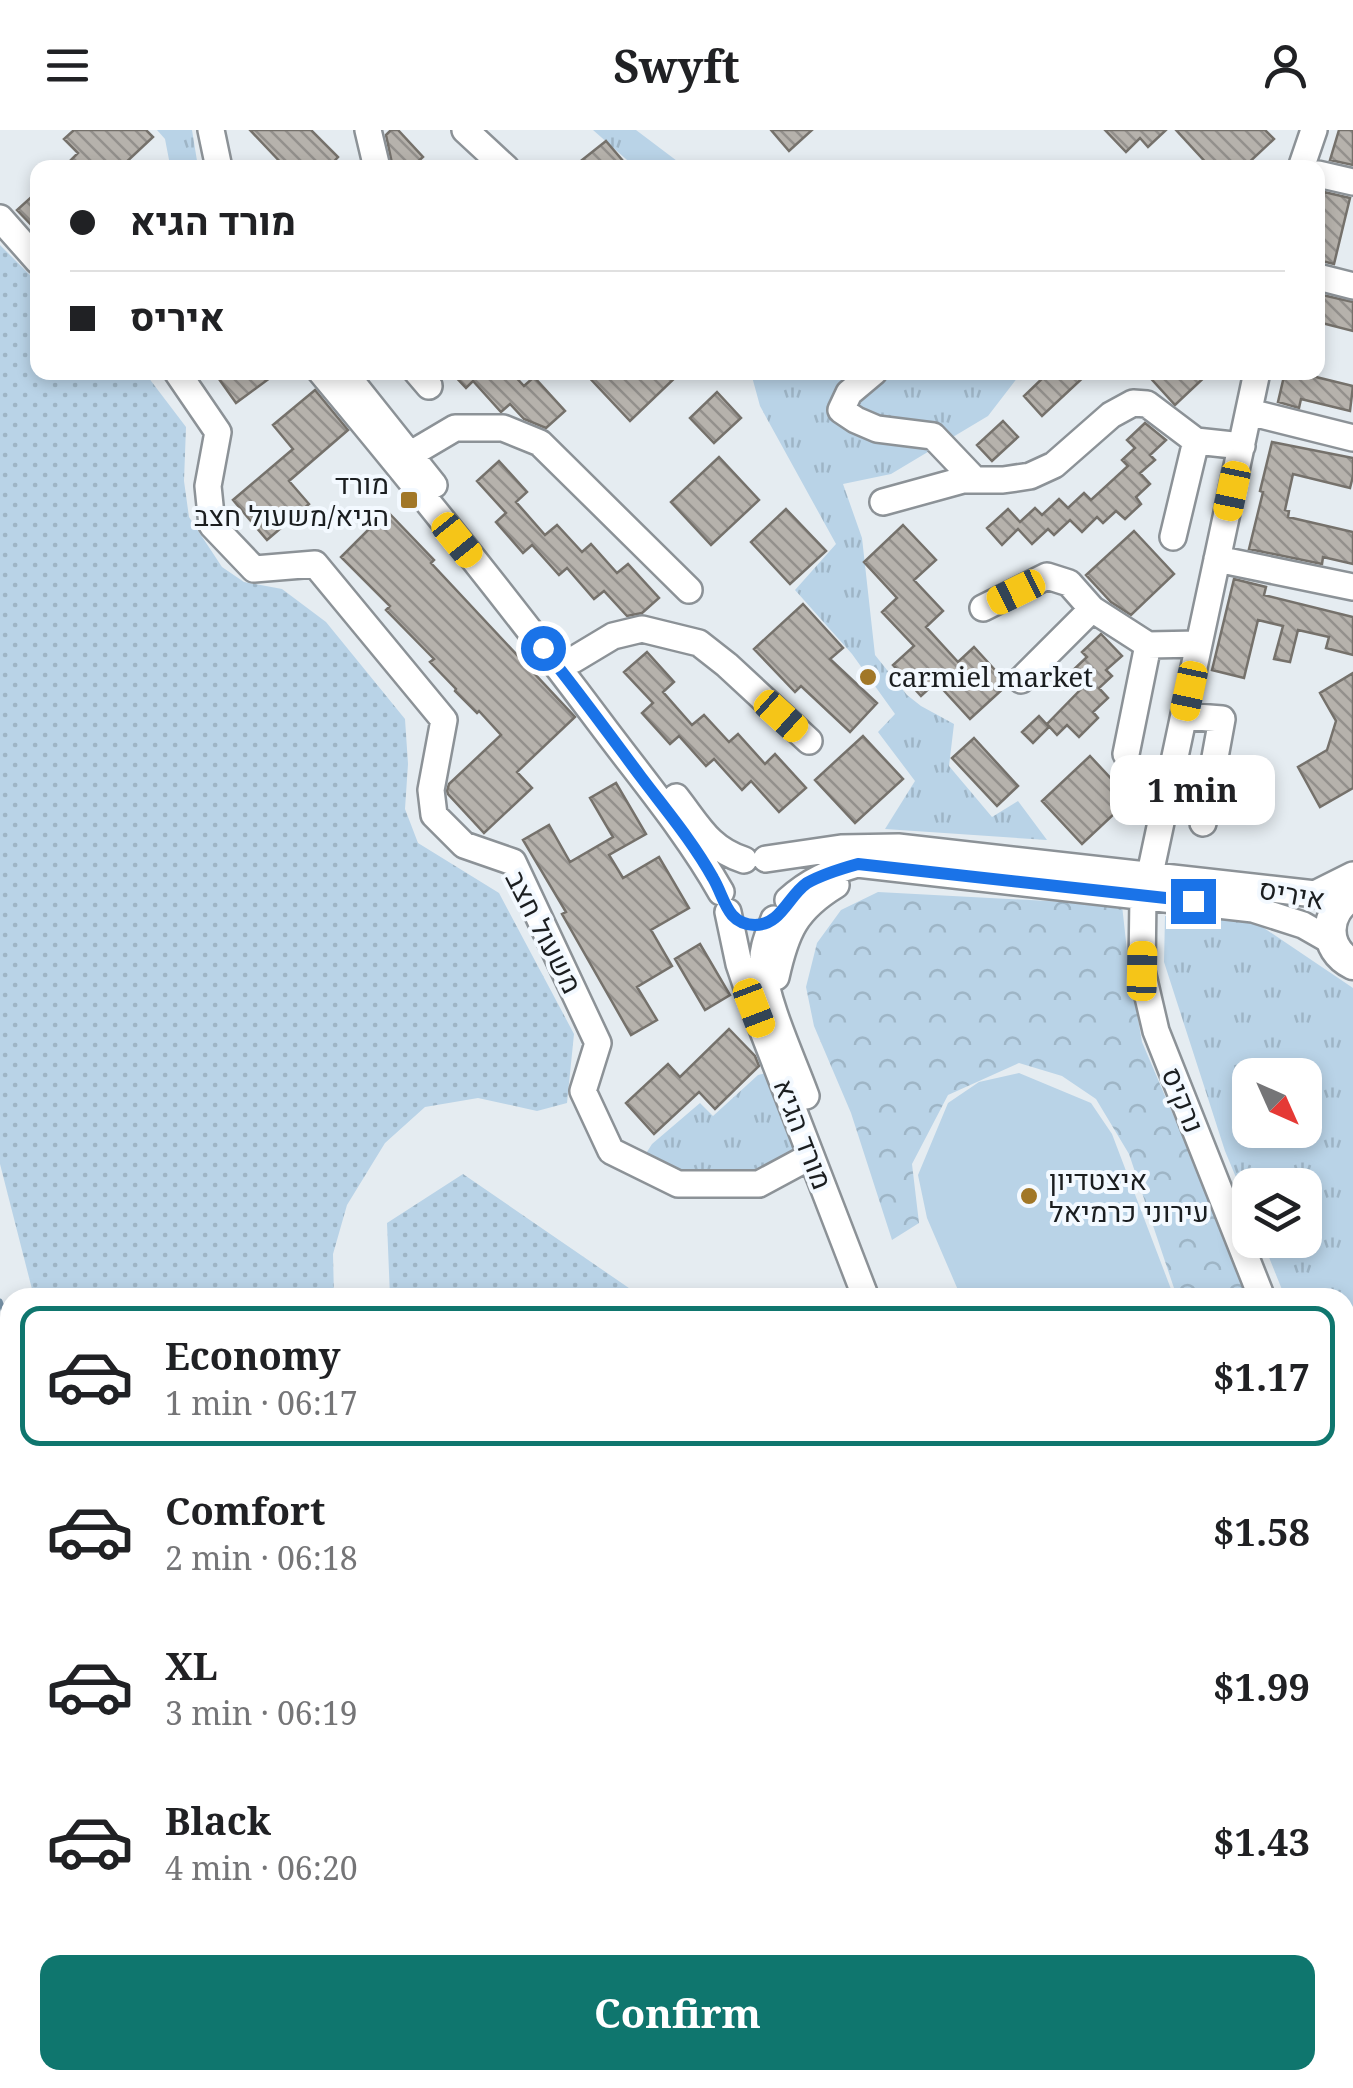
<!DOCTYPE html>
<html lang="en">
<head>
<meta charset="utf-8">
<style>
	body { margin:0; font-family:"Noto Serif",Heebo,serif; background:#f2f2f2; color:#202124; height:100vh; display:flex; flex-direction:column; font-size:38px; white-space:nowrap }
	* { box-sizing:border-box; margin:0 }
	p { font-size:32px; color:#757577 }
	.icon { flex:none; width:55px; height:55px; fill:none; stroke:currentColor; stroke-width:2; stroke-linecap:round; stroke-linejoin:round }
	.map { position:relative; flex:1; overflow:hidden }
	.side { position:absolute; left:0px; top:1158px; width:1355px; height:802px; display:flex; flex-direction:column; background:#fff; border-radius:30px 30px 0 0; box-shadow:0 5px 15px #0003 }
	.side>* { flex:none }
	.hud { position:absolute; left:30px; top:30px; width:1295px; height:220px; border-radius:20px; box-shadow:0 5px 15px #0003; display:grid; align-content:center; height:220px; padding:0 40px; background:#fff }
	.needle { width:65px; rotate:135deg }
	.fabs { position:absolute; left:1232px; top:928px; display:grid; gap:20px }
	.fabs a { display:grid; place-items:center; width:90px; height:90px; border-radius:20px; background:#fff; box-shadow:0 5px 15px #0003; font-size:50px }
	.end { position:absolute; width:45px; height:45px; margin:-22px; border:12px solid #1a73e8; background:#fff; box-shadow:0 0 0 5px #fff }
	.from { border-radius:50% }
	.bubble { position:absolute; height:70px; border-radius:20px; background:#fff; box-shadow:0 5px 15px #0003; font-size:32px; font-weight:700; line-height:70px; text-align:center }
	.car { position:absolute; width:30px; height:60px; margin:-30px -15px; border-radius:12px; box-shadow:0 0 8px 2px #0007; background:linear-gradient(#f5c518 24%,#345 0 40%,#f5c518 0 76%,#345 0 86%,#f5c518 0) }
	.hud b { display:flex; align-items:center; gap:35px; height:95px; font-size:38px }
	.hud b+b { border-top:2px solid #e0e0e0 }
	.hud i { width:25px; height:25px; background:#202124 }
	ul { padding:18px 0 0; list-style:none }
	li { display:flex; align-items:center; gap:30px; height:140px; margin:0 20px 15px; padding:0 20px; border:5px solid transparent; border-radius:20px }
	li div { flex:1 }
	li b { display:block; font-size:38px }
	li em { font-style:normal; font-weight:700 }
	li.active { border-color:#0f766e }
	li>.icon { width:90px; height:90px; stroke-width:1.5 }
	.primary-button { display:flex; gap:20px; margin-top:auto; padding:20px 40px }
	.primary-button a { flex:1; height:115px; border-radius:20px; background:#0f766e; color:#fff; font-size:40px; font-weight:700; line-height:115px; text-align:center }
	header { display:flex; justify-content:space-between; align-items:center; height:130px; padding:0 40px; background:#fff; font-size:45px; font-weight:700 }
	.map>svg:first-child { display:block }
	.grass { fill:url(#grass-dots) }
	.forest { fill:url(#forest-crowns) }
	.park { fill:url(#park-tufts); fill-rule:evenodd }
	.pitch { fill:#b9d3e7 }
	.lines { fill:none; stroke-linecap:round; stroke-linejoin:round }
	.stream { stroke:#7792a7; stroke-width:5 }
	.building { fill:url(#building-back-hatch); stroke:#75716b; stroke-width:2.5 }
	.minor-casing { stroke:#8c9297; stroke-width:30 }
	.major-casing { stroke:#8c9297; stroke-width:35 }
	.minor { stroke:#fff; stroke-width:25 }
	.major { stroke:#fff; stroke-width:30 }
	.route { stroke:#1a73e8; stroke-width:12 }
	.poi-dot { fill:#a17727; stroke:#f3f9ff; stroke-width:4 }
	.labels { text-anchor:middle; stroke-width:8; stroke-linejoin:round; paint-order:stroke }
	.poi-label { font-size:28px; fill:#1b1e20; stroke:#f3f9ff; text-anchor:start }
	.street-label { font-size:28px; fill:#1b1e20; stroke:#f3f9ff }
</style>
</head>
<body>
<header><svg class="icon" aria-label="menu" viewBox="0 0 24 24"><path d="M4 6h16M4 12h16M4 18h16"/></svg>Swyft<svg class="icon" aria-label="person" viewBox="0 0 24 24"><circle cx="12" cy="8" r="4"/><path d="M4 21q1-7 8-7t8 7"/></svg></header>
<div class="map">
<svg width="1353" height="1958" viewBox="0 0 1353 1958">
	<defs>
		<pattern id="grass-dots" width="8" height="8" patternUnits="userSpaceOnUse" patternTransform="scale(2.5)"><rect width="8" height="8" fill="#b9d3e7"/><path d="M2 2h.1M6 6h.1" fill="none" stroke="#9eb5c6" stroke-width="1.8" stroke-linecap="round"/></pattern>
		<pattern id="forest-crowns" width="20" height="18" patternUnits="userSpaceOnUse" patternTransform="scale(2.5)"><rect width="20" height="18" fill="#b9d3e7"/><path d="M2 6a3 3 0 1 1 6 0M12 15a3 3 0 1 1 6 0" fill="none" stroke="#9eb5c6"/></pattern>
		<pattern id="park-tufts" width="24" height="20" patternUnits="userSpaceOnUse" patternTransform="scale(2.5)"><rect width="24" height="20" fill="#b9d3e7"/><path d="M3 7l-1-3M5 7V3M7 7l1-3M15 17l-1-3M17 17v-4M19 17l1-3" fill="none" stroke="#9eb5c6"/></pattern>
		<pattern id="building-back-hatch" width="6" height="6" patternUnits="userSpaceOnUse" patternTransform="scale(2.5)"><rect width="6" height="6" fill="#b6b2ac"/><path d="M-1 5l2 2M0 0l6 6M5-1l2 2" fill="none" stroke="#93908c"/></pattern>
	</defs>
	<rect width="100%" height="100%" fill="#e5ecf1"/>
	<!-- grass -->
	<path class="grass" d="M0,115L37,152L38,242L145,243L186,297L184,351L189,387L222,437L244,452L282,459L326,492L405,589L408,634L405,679L418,713L499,763L574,904L567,973L537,981L478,968L425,977L385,1013L347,1075L333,1124L334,1167H34L0,1034Z
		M463,1044L642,1167H390L387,1093Z
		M10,1403V1631H0V1431Z"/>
	<!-- forest -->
	<path class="forest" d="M878,762L1122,775L1128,830L1142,912L1251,1167H1177L1129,1024L1096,969L1062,946L1019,933L948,965L912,1034L919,1093L892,1110L851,983L814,896L806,857L817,813L841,780Z
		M10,1649V1950H593L584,1958H0V1656Z"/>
	<!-- park -->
	<path class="park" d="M157,0H192L198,37H175L170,35L165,9Z
		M593,0H636L685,37H635Z
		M751,243H1021L988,286L891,344L843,354L862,408L875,525L907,565L921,576L954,594L949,636L992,687L1018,671L1047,710L885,699L915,651L878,602L895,584L852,524L795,460L836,414L760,276Z
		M1165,786L1252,790L1353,858V1270L1345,1273V1168L1285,1167L1262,1110H1305V1055H1250V1081L1225,1021L1164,832ZM1250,945H1305V1000H1250Z
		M773,941L798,1027L741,1043L685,1042L664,1039L645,1025L652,1014L700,973L713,986L758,945Z
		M1345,1845H1353V1935L1345,1939Z
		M1216,1950H1321L1305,1958H1220Z"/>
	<!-- pitch -->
	<path class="pitch" d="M1019,943L1091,973L1112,1004L1174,1167H961L927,1088L918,1045L948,973L979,952Z
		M1348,1443L1353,1454V1540L1345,1543V1444Z"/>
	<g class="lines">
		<!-- stream -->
		<path class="stream" d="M0,1171L10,1199
			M0,1393L10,1372
			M0,1564L10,1566"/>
	</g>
	<!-- building -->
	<path class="building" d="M74,0H146L153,7L120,38H63L78,23L64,9Z
		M250,0H311L338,27L328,38H286Z
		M391,0H398L423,27L411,38H393L386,5Z
		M771,0H812L789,21Z
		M1105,0H1166L1148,17L1140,8L1126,22Z
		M1176,0H1265L1274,9L1243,38H1211Z
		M1339,0H1353V35L1330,30Z
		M606,11L629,38H572Z
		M38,61V102L17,80Z
		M1324,62L1350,68L1334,134L1318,130V88Z
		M1318,164L1353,172V201L1318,192Z
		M214,242H278L236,273Z
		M451,242H511L524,256L534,247L565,281L546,298L524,289L510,274L501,282L473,251L466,258Z
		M584,242H681L630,291Z
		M1049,242H1089L1042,286L1024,266Z
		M1145,242H1210L1175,275Z
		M1285,242H1313L1312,246L1353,256L1350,281L1301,269L1299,278L1278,272Z
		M315,260L348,300L289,351L309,374L267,410L233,370L293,319L273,295Z
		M717,262L741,288L714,313L690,288Z
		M1003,291L1018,307L992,331L977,315Z
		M1145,293L1166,310L1150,325L1155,330L1140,343L1150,354L1136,367L1141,374L1125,389L1116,381L1103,393L1097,387L1082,402L1070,390L1054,405L1048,399L1032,414L1018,399L1002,415L987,398L1008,379L1020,392L1035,378L1042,385L1059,369L1068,378L1084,363L1091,370L1128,336L1122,330L1135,318L1127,310Z
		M1272,312L1353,328V346L1350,358L1293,344L1285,380L1289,381L1288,387L1353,402V434L1323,427L1322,434L1249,419L1263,362L1260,361Z
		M719,327L759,370L711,415L671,372Z
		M499,331L527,362L516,372L545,405L557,395L582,422L591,414L617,443L628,434L659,468L642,483L627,486L604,461L594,469L567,438L559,445L532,415L523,423L496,392L506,383L477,351Z
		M786,379L826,421L790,454L751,412Z
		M387,381L434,430L431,433L575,587L517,642L532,658L484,703L448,664L447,661L449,654L501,605L479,581L477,583L455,561L456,559L430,532L434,529L386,480L390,476L341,427Z
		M903,395L936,430L914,450L943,481L926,497L958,532L974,517L1005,551L1006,556L970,589L936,552L921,566L893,535L914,516L882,482L897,468L864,432Z
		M1134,401L1174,444L1131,485L1111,472L1086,445Z
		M1234,449L1266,457L1264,465L1353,487V525L1326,518L1329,507L1298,500L1290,532L1274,529L1283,496L1258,490L1244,548L1212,540Z
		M803,474L843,518L830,529L877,573L850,602L801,556L795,562L754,519Z
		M1101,504L1122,526L1106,540L1112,546L1099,558L1108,568L1093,582L1098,588L1079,607L1067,595L1057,605L1047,594L1084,556L1071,542L1087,527L1082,522Z
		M647,522L674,552L663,562L692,595L704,585L729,612L738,604L765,634L775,624L806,658L779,682L751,651L742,660L714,629L706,636L679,606L670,614L642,583L653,573L624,542Z
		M1353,543V658L1320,677L1298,637L1327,620L1336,591L1320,563Z
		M1039,586L1049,597L1033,613L1022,602Z
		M863,606L903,649L855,693L815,650Z
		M974,608L1018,656L997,676L952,628Z
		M1090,626L1130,669L1082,714L1042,671Z
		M616,653L646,704L609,725L623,748L659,727L689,778L651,800L672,836L637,857L657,890L631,905L562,784L566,782L523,710L549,695L570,732L613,707L590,668Z
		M700,814L730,865L705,880L675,829Z
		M729,899L755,926L759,936L715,979L699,962L654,1004L626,973L668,934L680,947Z"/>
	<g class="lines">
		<defs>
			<path id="minor" d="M211,0L219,38
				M368,0L377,38
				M465,0L506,38
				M1301,38L1314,0
				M1318,44L1353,52
				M0,88L38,131
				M1318,147L1353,156
				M177,242L218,302L208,356L212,395L254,439L315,434L444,590L431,660L434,685L464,715L513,732L598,913L583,961L611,1021L678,1054H759L811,1026
				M321,242C417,357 511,474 601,594C642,649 687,702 721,762
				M344,242L434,355
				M417,242L429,256
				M874,242L849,263L841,280L856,290L877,299L933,306L975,350
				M1249,282L1353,308
				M411,324L455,298H503L540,313L689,460
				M883,372L963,350H1003L1030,346L1054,335L1111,285L1133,273L1147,274L1196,311L1242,316
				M1173,407L1196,311
				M1217,429L1353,457
				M983,478L1047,446L1069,453L1092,479
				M573,530L613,506L642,499L699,513L727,535L809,611
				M1021,550L1092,479L1148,515L1199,514
				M1184,586L1222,589L1203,693
				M1126,624L1148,515
				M676,667C698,695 709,719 744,730
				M766,729L841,718L898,717L1315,764L1340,773
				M1150,744L1257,242
				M1315,764L1353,745
				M1143,765L1142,841L1156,901L1262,1168
				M788,770C809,751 830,742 857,734L1253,779L1303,795L1331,811
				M728,782L739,834L754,878L866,1168
				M774,789C769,803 761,820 763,836C766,873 793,930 806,966
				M776,847C786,802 795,780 836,755
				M1345,1374L1347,1380L1345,1389
				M1345,1415L1353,1431
				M1182,1950L1185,1958
				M243,1958L250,1950
				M629,1958L650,1950"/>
			<path id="major" d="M1353,765C1324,781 1322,819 1353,834"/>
		</defs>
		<!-- minor casing -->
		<use href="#minor" class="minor-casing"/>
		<!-- major casing -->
		<use href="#major" class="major-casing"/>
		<!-- minor -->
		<use href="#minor" class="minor"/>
		<!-- major -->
		<use href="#major" class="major"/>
	</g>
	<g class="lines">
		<!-- route -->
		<path class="route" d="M543,518C577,560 609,604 641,647C666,680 693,712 713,748C725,768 726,794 755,795C781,795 788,766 807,753C823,744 840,739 858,734L1193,771"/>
	</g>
	<!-- markers -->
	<g class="poi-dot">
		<rect x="399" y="360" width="20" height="20" rx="5"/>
		<circle cx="868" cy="547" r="10"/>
		<circle cx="1029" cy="1066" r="10"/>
	</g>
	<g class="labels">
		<!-- poi labels -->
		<g class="poi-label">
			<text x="389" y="364" text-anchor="end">מורד<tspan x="389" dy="32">הגיא/משעול חצב</tspan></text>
			<text x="888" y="557">carmiel market</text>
			<text x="1049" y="1060">איצטדיון<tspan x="1049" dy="32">עירוני כרמיאל</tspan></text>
		</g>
		<!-- street labels -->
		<g class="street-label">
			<text transform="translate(1292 764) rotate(10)" y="10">איריס</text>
			<text transform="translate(544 802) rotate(63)" y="10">משעול חצב</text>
			<text transform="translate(1183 970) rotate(68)" y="10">נרקיס</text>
			<text transform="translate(803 1004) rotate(69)" y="10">מורד הגיא</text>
		</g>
	</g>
</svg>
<div class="fabs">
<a><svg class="needle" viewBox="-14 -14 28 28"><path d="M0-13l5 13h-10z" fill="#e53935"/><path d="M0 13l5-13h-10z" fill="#757577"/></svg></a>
<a><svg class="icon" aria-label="layers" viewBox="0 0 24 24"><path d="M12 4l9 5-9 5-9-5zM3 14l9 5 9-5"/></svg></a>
</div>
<i class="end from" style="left:543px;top:518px"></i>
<i class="end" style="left:1193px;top:771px"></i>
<div class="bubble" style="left:1110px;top:625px;width:165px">1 min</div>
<i class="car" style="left:1232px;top:361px;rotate:192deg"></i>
<i class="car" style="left:457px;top:410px;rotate:141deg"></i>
<i class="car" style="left:1016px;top:462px;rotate:244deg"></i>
<i class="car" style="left:1189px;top:561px;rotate:192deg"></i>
<i class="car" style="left:781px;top:586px;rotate:132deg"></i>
<i class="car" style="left:1142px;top:841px;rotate:1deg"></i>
<i class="car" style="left:754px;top:878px;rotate:159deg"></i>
<div class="hud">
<b><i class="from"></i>מורד הגיא</b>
<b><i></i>איריס</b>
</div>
<section class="side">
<ul>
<li class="active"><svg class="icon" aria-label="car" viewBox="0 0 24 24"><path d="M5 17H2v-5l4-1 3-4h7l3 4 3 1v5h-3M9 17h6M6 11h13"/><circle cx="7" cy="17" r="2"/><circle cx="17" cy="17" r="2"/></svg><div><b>Economy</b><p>1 min · 06:17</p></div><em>$1.17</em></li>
<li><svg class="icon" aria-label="car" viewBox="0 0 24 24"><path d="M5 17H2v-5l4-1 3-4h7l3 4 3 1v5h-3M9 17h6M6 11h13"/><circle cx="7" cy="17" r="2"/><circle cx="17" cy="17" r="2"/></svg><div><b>Comfort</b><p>2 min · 06:18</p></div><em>$1.58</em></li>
<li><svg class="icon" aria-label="car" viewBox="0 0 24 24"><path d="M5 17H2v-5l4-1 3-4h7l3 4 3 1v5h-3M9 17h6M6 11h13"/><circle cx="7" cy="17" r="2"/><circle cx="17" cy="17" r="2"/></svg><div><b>XL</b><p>3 min · 06:19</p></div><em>$1.99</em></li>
<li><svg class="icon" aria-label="car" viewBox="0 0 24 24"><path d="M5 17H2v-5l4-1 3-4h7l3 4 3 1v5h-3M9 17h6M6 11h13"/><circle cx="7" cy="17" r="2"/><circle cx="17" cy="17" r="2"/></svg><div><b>Black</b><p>4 min · 06:20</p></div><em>$1.43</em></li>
</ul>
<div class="primary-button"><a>Confirm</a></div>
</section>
</div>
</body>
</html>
